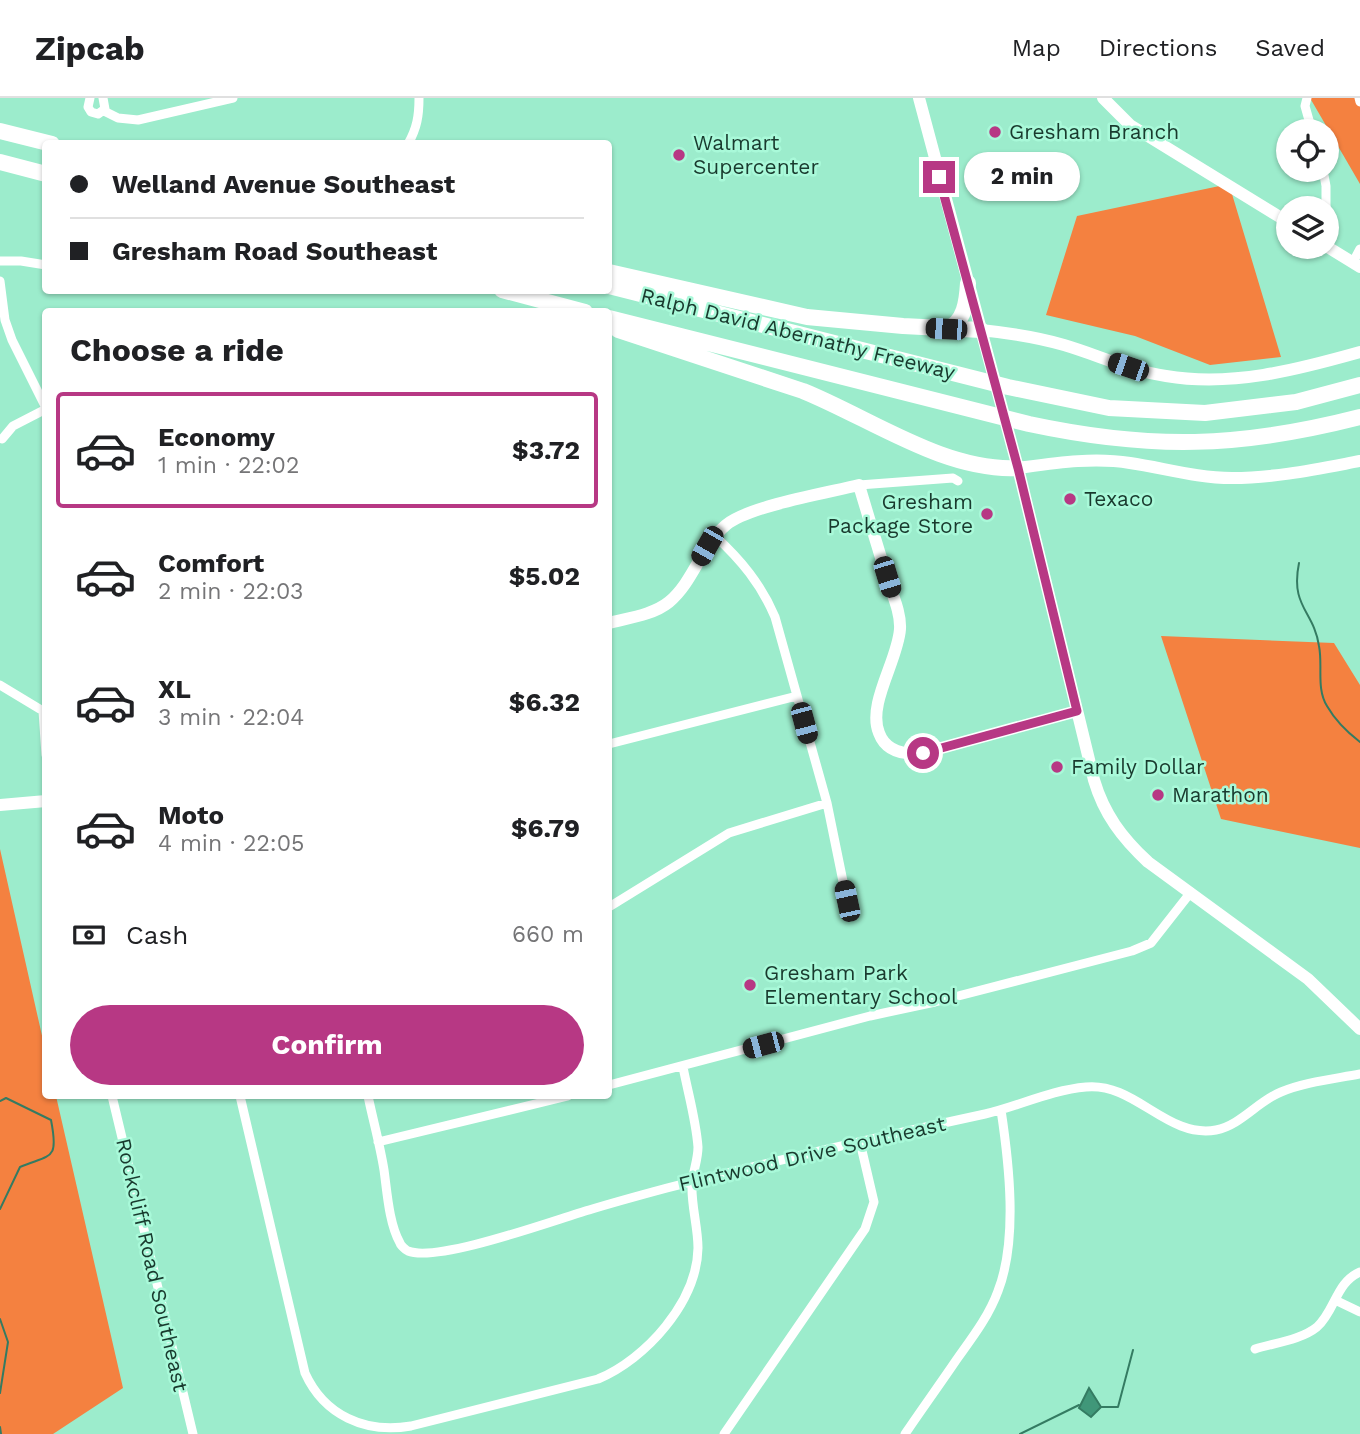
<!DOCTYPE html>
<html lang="en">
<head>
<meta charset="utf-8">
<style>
	body { margin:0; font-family:"Work Sans",sans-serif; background:#f6f6f6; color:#202124; height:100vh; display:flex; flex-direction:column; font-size:26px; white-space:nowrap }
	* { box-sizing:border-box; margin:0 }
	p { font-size:23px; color:#757577 }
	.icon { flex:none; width:38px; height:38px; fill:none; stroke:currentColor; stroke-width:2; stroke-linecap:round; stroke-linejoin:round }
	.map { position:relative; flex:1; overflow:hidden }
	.side { position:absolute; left:42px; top:210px; width:570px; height:791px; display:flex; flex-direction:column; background:#fff; border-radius:7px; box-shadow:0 2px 5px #0004 }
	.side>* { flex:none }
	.top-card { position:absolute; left:42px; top:42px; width:570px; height:154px; border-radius:7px; box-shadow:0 2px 5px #0004; display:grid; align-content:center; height:154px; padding:0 28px; background:#fff }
	.tools { position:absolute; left:1276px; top:21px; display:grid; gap:14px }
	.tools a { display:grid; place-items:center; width:63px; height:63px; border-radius:50%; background:#fff; box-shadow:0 2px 5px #0004; font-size:35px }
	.end { position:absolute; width:32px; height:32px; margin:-16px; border:9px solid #b73884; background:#fff; box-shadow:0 0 0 4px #fff }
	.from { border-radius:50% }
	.bubble { position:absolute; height:49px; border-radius:24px; background:#fff; box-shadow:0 2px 5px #0004; font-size:23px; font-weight:700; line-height:49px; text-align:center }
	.car { position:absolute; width:21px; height:42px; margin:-21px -10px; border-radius:9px; box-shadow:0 0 5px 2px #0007; background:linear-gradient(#222 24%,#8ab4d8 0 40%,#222 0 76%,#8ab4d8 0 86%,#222 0) }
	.top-card b { display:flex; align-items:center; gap:24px; height:66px; font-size:26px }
	.top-card b+b { border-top:2px solid #e0e0e0 }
	.top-card i { width:18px; height:18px; background:#202124 }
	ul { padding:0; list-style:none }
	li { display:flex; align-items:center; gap:21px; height:116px; margin:0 14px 10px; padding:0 14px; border:4px solid transparent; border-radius:7px }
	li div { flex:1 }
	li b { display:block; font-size:26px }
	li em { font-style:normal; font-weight:700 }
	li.current { border-color:#b73884 }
	li>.icon { width:63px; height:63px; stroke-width:1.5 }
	h2 { padding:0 28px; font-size:32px; line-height:84px }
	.pay { display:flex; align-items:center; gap:18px; height:77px; padding:0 28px; font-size:26px }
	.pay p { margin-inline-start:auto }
	.cta { display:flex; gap:14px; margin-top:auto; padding:14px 28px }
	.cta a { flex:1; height:80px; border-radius:42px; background:#b73884; color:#fff; font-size:28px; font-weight:700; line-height:80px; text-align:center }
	header { display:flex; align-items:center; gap:42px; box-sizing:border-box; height:98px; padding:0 35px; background:#fff; border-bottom:2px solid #e0e0e0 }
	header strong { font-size:33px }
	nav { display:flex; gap:38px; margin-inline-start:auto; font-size:24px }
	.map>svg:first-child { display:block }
	.forest { fill:#f48140 }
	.water { fill:#409779; stroke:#347b62; stroke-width:2 }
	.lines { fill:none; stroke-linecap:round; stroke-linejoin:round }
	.stream { stroke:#347b62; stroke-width:2 }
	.street { stroke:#fff; stroke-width:9 }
	.secondary { stroke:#fff; stroke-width:12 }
	.highway { stroke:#fff; stroke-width:16 }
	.route { stroke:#b73884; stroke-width:9 }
	.poi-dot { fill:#b73884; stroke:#a9f9d9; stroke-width:2.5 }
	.labels { text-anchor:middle; stroke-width:5; stroke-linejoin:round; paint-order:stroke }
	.poi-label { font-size:21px; fill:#193a2e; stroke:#a9f9d9; text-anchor:start }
	.street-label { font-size:21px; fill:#193a2e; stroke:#a9f9d9 }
</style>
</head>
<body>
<header>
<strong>Zipcab</strong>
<nav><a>Map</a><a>Directions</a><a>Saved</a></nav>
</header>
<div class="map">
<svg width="1360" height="1336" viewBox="0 0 1360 1336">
	<rect width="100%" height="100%" fill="#9ceccc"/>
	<!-- forest -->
	<path class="forest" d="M1310,0H1360V86Z
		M1229,86L1281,259L1210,267L1135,238L1046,217L1077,118Z
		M1161,538L1334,545L1360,587V750L1221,721Z
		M0,751L45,951L46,998H56L123,1290L53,1336H0Z"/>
	<!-- water -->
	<path class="water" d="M1089,1290L1101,1309L1091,1319L1079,1310Z"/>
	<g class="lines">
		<!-- stream -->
		<path class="stream" d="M1299,465C1290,509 1314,513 1319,548C1323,568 1316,590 1327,608C1335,622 1347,634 1360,644
			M0,1003L6,1000L51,1022C59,1063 51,1056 20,1069L0,1111
			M0,1221L8,1244L0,1295
			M1101,1309H1118L1133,1252
			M0,1329L1,1336
			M1020,1336L1079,1307"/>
		<!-- street -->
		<path class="street" d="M90,0L88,9L91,14L98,16L105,11L103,0
			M1307,0L1305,8L1312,33
			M1359,0L1360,4
			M104,13L118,20L138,22L233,0
			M408,46C417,30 419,18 419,0
			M1323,72L1326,88V110
			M0,163H21L46,167
			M1353,164L1360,151
			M0,183L5,222L12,242L46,310
			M2,341L13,328L46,311
			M859,387L953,380L958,383
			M715,438C741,462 761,486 775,519L827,705L847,803
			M0,587L43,613
			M43,613L46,657
			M609,646L797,598
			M609,809L729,735L827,705
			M609,987L870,918L935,904L1132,853L1151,845L1191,794
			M112,998L193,1336
			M240,998L305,1275C324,1317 365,1336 411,1328L598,1281C646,1261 697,1204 698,1150C698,1129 691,1107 692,1086C693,1073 698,1062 698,1049C696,1022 688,995 683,969
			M368,998C373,1022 380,1047 384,1072C387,1093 389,1126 400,1145C400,1147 407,1153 408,1153C438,1165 554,1122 589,1112C615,1104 641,1097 667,1090C773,1063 879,1039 985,1016C1019,1008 1051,992 1086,989C1135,984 1167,1041 1216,1032C1241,1027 1258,1003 1281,994C1305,984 1334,981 1360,976
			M378,1044L568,998
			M1335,1202L1360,1214
			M1255,1251C1274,1245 1301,1242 1317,1229C1335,1213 1336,1184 1360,1174
			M724,1336L865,1131L874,1104L860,1044
			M905,1336C922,1311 940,1286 957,1261C972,1240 989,1218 998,1193C1018,1142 1009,1065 1001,1012"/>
		<!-- secondary -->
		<path class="secondary" d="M919,0L1018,370L1094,682C1104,716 1122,740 1148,764L1308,881L1360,931
			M1103,0L1130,27L1288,124
			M1326,148L1360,169
			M981,232C1009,235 1037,239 1064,247C1098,257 1131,273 1166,278C1232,289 1296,272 1360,254
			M1018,370C1055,365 1093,359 1130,365C1164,370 1197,380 1232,380C1275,380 1317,371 1360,363
			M609,525C628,520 653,517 669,504C694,483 701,448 726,427C749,408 827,395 859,387C868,418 878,449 887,480C892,496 901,514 900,531C898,562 867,606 879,635C886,654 905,657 923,655L1077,613
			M0,707L46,703"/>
		<!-- highway -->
		<path class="highway" d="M0,33L52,46
			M0,64L46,76
			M609,174L807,219L903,228L981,232
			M609,188L1008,289L1109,310L1205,315L1296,304L1360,287
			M502,192L585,214
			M609,220L1029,326C1151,352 1239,350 1360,319
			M946,231C965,225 967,202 968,185
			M618,232L803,293C870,320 945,374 1018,370"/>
	</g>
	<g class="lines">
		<!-- route -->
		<path class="route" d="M923,655L1077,613L1018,370L939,79"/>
	</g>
	<!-- markers -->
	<g class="poi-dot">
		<circle cx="995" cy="34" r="7"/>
		<circle cx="679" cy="57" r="7"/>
		<circle cx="1070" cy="401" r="7"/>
		<circle cx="987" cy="416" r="7"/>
		<circle cx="1057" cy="669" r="7"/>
		<circle cx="1158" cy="697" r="7"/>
		<circle cx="750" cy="887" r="7"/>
	</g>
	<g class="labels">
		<!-- poi labels -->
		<g class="poi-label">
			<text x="1009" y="41">Gresham Branch</text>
			<text x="693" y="52">Walmart<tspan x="693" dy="24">Supercenter</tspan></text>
			<text x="1084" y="408">Texaco</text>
			<text x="973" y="411" text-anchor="end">Gresham<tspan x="973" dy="24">Package Store</tspan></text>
			<text x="1071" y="676">Family Dollar</text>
			<text x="1172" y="704">Marathon</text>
			<text x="764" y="882">Gresham Park<tspan x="764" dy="24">Elementary School</tspan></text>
		</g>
		<!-- street labels -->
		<g class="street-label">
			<text transform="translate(798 236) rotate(14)" y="7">Ralph David Abernathy Freeway</text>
			<text transform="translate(812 1056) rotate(-13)" y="7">Flintwood Drive Southeast</text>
			<text transform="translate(152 1167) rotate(77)" y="7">Rockcliff Road Southeast</text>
		</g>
	</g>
</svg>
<div class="tools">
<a><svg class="icon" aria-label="locate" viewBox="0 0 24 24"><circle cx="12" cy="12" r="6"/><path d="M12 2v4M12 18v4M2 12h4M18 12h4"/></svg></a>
<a><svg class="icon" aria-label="layers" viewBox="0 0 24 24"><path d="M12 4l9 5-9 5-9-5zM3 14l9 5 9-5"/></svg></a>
</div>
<i class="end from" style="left:923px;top:655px"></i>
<i class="end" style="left:939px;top:79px"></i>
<div class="bubble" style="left:964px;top:54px;width:116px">2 min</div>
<i class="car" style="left:946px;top:231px;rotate:273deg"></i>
<i class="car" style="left:1128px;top:269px;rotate:289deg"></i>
<i class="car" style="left:707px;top:448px;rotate:210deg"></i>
<i class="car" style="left:887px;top:479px;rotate:163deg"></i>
<i class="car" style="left:804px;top:625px;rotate:165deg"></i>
<i class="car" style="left:847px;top:803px;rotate:348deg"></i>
<i class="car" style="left:763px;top:947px;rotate:255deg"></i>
<div class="top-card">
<b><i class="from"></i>Welland Avenue Southeast</b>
<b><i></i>Gresham Road Southeast</b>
</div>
<section class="side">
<h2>Choose a ride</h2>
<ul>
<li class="current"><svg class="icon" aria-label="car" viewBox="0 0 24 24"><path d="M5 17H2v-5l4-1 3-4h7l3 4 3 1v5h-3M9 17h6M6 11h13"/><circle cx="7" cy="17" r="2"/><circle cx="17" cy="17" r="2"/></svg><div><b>Economy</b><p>1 min · 22:02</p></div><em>$3.72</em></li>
<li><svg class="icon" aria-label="car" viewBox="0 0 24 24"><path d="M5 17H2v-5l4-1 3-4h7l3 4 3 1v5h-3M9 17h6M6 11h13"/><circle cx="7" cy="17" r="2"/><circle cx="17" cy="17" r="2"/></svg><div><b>Comfort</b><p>2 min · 22:03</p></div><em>$5.02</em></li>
<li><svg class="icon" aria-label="car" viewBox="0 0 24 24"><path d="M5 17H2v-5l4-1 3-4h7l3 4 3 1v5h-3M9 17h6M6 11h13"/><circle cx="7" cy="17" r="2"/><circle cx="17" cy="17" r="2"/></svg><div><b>XL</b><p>3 min · 22:04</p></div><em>$6.32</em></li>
<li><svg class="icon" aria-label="car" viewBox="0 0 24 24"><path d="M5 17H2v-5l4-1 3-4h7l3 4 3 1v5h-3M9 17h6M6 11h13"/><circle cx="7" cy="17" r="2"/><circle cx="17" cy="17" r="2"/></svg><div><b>Moto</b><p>4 min · 22:05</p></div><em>$6.79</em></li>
</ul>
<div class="pay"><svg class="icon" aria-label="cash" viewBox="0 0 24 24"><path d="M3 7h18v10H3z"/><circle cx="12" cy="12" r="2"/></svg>Cash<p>660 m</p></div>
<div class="cta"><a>Confirm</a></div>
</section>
</div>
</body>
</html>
